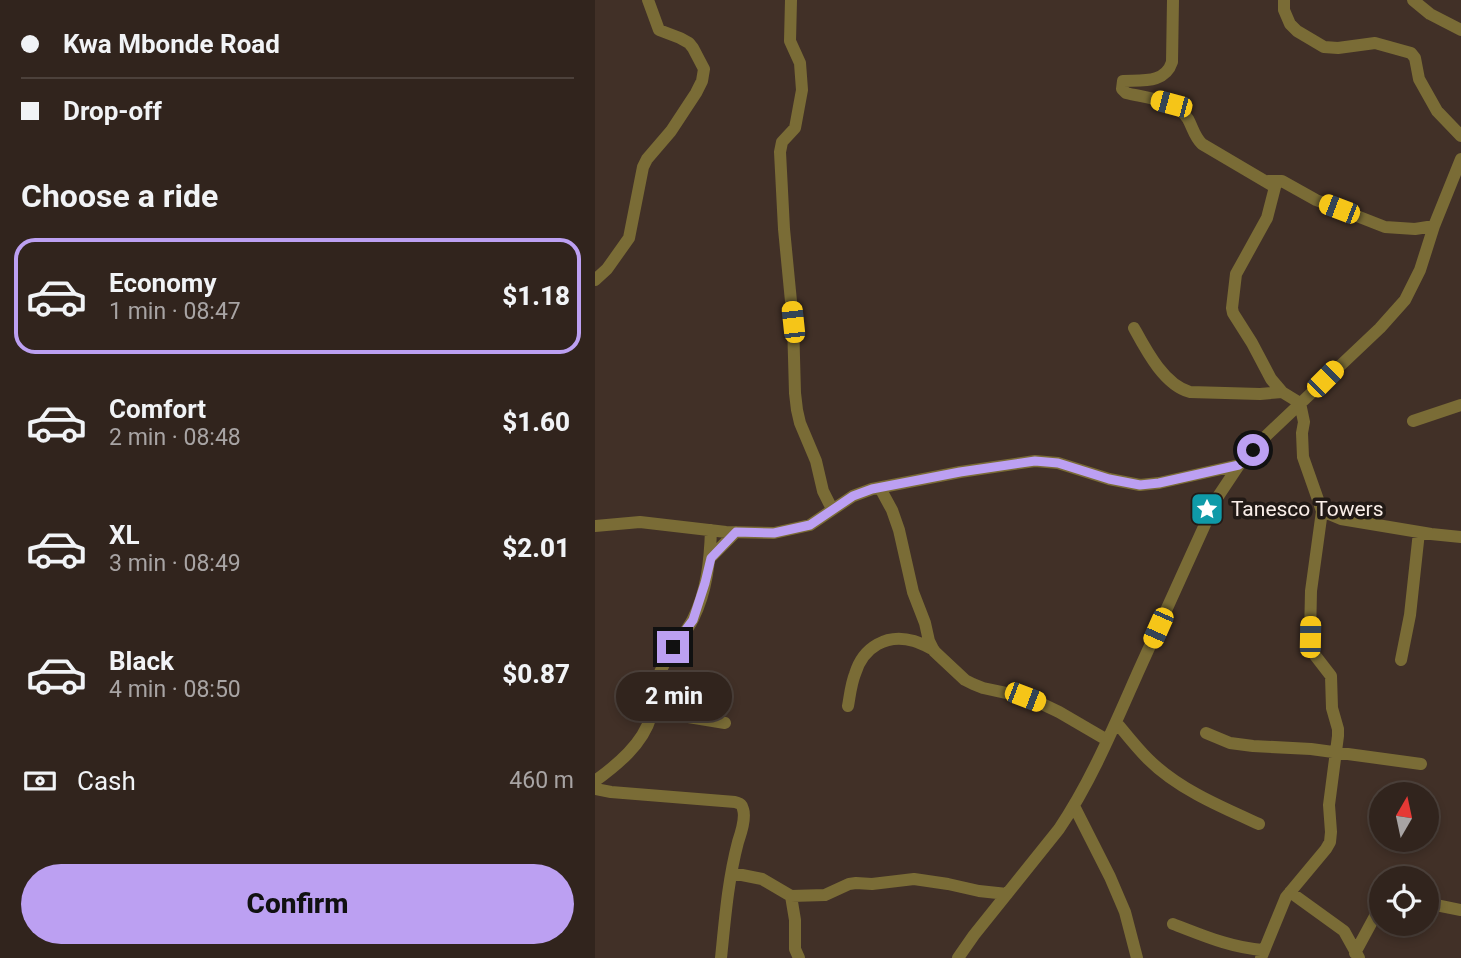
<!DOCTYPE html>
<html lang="en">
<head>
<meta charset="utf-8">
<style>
	body { margin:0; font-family:Roboto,sans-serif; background:#392c26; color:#f1f3f6; height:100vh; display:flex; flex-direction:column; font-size:26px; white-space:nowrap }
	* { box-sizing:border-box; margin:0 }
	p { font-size:23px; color:#a8a4a4 }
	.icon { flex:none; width:38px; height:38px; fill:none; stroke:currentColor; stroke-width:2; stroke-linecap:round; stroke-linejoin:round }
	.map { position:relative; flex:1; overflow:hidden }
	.sheet { display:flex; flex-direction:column; background:#31241d; width:595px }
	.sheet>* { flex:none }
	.guide { display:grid; align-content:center; height:154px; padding:0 21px; background:#31241d }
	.needle { width:46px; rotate:9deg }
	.fabs { position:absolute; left:774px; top:782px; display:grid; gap:14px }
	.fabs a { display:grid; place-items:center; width:70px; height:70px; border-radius:50%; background:#31241d; box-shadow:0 4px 10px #0003,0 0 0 2px #4c413b; font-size:35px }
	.end { position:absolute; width:32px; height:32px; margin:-16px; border:9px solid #bca0f2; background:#111; box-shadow:0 0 0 4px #111 }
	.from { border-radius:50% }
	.bubble { position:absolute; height:49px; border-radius:24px; background:#31241d; box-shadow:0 4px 10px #0003,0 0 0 2px #4c413b; font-size:23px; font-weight:800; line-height:49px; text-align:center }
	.car { position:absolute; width:21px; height:42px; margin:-21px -10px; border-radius:9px; box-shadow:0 0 5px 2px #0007; background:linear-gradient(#f5c518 24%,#345 0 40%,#f5c518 0 76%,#345 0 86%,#f5c518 0) }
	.guide b { display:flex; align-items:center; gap:24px; height:66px; font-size:26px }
	.guide b+b { border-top:2px solid #4c413b }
	.guide i { width:18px; height:18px; background:#f1f3f6 }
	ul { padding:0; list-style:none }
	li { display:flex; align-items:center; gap:21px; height:116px; margin:0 14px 10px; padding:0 7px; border:4px solid transparent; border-radius:21px }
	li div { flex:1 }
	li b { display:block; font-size:26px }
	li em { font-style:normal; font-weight:800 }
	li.on { border-color:#bca0f2 }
	li>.icon { width:63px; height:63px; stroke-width:1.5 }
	h2 { padding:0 21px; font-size:32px; line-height:84px }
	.pay { display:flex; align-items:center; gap:18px; height:77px; padding:0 21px; font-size:26px }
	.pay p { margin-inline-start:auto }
	.primary-button { display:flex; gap:14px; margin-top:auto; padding:14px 21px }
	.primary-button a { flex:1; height:80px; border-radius:42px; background:#bca0f2; color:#111; font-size:28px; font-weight:800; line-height:80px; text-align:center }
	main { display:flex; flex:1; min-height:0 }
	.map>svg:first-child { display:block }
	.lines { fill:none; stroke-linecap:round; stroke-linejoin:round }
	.minor { stroke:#7a6c36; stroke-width:12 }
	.route { stroke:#bca0f2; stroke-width:9 }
	.labels { text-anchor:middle; stroke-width:7; stroke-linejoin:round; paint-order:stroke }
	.poi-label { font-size:21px; fill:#faeee8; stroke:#221a16; text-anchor:start }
</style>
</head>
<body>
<main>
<section class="sheet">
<div class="guide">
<b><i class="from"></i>Kwa Mbonde Road</b>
<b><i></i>Drop-off</b>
</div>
<h2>Choose a ride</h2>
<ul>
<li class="on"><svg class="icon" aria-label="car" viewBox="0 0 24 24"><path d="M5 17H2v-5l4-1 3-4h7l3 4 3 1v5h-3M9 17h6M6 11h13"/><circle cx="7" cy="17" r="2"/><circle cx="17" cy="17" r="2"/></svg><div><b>Economy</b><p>1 min · 08:47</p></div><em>$1.18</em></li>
<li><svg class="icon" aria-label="car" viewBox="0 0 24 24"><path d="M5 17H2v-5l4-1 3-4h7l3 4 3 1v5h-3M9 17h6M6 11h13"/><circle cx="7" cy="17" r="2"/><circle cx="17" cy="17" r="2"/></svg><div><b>Comfort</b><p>2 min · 08:48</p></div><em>$1.60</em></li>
<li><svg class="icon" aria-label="car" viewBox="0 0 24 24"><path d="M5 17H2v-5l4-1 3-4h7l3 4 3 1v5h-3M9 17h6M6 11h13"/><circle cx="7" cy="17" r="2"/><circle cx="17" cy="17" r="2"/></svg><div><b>XL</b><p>3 min · 08:49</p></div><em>$2.01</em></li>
<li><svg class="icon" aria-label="car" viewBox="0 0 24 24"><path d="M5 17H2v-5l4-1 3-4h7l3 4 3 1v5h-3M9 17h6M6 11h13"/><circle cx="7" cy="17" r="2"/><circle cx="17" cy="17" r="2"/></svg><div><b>Black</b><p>4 min · 08:50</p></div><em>$0.87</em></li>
</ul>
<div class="pay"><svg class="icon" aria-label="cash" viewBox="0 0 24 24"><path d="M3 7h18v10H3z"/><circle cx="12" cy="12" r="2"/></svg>Cash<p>460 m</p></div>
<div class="primary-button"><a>Confirm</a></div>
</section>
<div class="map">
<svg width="866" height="958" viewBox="0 0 866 958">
	<rect width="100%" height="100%" fill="#413027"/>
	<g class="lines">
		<!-- minor -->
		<path class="minor" d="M196,0L195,41L205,63L207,90L200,128L187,142L185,152L189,229L198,322L200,393L202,410L205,423L221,461L228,491L237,509
			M578,0L577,62C570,84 546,80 528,81L527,89L531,93C551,98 581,100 593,119C598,128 599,136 607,144L680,187L672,218L641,274L637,308L638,313L657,343L676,379L687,392L705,403L709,422L707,433L708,457L727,511L716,591L715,637L719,654L736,676L737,708L743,729V736L734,805L736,832L735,842L731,849L691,897L666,958
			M689,0V10L695,24L702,31L729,47L743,48L780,43L816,53L820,58L824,79L842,111L866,136
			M818,0L835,14L866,30
			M673,181H687L721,200L790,227L820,229L839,226
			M0,280L12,269L34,238L48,167L52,159L76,131L101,93L107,81L109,69L98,48L94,43L85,38L64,30L53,0
			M539,328C551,350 569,385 595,392L665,394L687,392
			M818,421L866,405
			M285,488L297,510L304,530L318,592L330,623L334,641L339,651L370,680L378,684L388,688L430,697L443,702L464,712L512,740
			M727,511L746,519L836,534L866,537
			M0,526L45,522L131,532L179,533L215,525L258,496L277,489L365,472L440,461L463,463L514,479L545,485L564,483L644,465
			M115,558L141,532
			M806,660L815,615L824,532
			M253,706C255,695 256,684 260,674C268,647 292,633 319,641C326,643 333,647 339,650
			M58,707L69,713L130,723
			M521,722C531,734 541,747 553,759C583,789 626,807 664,824
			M611,733L635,743L658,746L716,749L826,764
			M0,781C22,765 48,744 56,716C58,708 57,698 59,690C61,681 65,672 69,664C76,648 90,635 98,619C112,591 115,560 116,530
			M0,789L16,792L140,802C145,804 147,804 148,809C151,818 146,833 143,842C133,880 130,919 126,958
			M479,806L515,877L530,912L542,958
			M137,873L167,879L196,896L230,895L254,884L261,883L277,884L319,879L353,884L384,891L412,894
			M695,892L749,931L764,958
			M196,896L200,920V949L204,958
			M831,903L866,910
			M578,924C607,935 636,948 668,950
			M760,953L786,905
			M363,958L379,935L464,829C497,780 520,724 544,670C570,613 596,556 622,498L644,465L672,435L785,328L810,300L825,270L839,226L866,159"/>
	</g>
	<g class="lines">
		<!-- route -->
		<path class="route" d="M78,647L98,620L110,583L116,558L141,532L179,533L215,525L258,496L277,489L365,472L440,461L463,463L514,479L545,485L564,483L644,465L658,450"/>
	</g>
	<!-- icons -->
	<defs>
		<symbol id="sight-square" viewBox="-11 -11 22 22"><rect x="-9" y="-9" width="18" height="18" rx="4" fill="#0f9aa8" stroke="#221a16"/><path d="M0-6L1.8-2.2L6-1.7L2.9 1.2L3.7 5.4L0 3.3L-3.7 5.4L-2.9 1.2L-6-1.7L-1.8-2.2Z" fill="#fff"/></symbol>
	</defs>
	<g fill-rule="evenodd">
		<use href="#sight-square" x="593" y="490" width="38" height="38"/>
	</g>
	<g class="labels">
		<!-- poi labels -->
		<g class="poi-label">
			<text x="636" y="516">Tanesco Towers</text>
		</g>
	</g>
</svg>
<div class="fabs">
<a><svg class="needle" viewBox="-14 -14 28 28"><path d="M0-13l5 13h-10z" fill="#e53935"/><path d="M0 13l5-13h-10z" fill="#a8a4a4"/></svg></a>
<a><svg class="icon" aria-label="locate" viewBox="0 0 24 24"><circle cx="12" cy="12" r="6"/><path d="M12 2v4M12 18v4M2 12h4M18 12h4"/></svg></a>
</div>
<i class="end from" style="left:658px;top:450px"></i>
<i class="end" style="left:78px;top:647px"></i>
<div class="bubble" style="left:21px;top:672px;width:116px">2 min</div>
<i class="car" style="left:576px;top:104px;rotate:285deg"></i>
<i class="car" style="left:744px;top:209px;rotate:291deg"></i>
<i class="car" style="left:198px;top:322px;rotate:354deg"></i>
<i class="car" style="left:730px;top:379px;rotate:45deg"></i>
<i class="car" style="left:563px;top:628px;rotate:204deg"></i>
<i class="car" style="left:715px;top:637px;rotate:1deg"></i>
<i class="car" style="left:430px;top:697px;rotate:111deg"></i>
</div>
</main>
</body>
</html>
